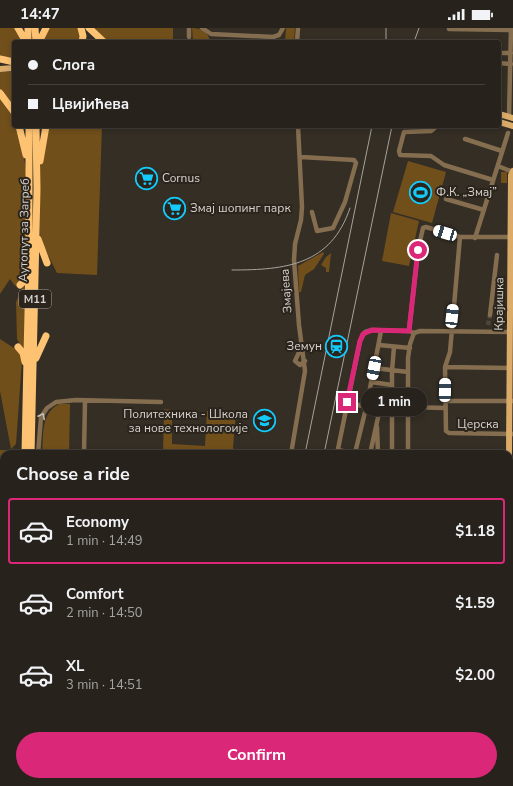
<!DOCTYPE html>
<html lang="en">
<head>
<meta charset="utf-8">
<style>
	body { margin:0; font-family:"Nunito Sans",sans-serif; background:#2f2a25; color:#f1f3f6; height:100vh; display:flex; flex-direction:column; font-size:15px; white-space:nowrap }
	* { box-sizing:border-box; margin:0 }
	p { font-size:13px; color:#a4a4a3 }
	.icon { flex:none; width:22px; height:22px; fill:none; stroke:currentColor; stroke-width:2; stroke-linecap:round; stroke-linejoin:round }
	.map { position:relative; flex:1; overflow:hidden }
	.sheet { position:absolute; left:0px; top:422px; width:513px; height:336px; display:flex; flex-direction:column; background:#27221c; border-radius:12px 12px 0 0; box-shadow:0 2px 6px #0003,0 0 0 1px #433f3b }
	.sheet>* { flex:none }
	.hud { position:absolute; left:12px; top:12px; width:489px; height:88px; border-radius:4px; box-shadow:0 2px 6px #0003,0 0 0 1px #433f3b; display:grid; align-content:center; height:88px; padding:0 16px; background:#27221c }
	.end { position:absolute; width:18px; height:18px; margin:-9px; border:5px solid #db2777; background:#fff; box-shadow:0 0 0 2px #fff }
	.from { border-radius:50% }
	.bubble { position:absolute; height:28px; border-radius:14px; background:#27221c; box-shadow:0 2px 6px #0003,0 0 0 1px #433f3b; font-size:13px; font-weight:700; line-height:28px; text-align:center }
	.car { position:absolute; width:12px; height:24px; margin:-12px -6px; border-radius:5px; box-shadow:0 0 3px 1px #0007; background:linear-gradient(#fff 24%,#345 0 40%,#fff 0 76%,#345 0 86%,#fff 0) }
	.hud b { display:flex; align-items:center; gap:14px; height:38px; font-size:15px }
	.hud b+b { border-top:1px solid #433f3b }
	.hud i { width:10px; height:10px; background:#f1f3f6 }
	ul { padding:0; list-style:none }
	li { display:flex; align-items:center; gap:12px; height:66px; margin:0 8px 6px; padding:0 8px; border:2px solid transparent; border-radius:4px }
	li div { flex:1 }
	li b { display:block; font-size:15px }
	li em { font-style:normal; font-weight:700 }
	li.selected { border-color:#db2777 }
	li>.icon { width:36px; height:36px; stroke-width:1.5 }
	h2 { padding:0 16px; font-size:18px; line-height:48px }
	.primary-button { display:flex; gap:8px; margin-top:auto; padding:8px 16px }
	.primary-button a { flex:1; height:46px; border-radius:24px; background:#db2777; color:#fff; font-size:16px; font-weight:700; line-height:46px; text-align:center }
	.status { display:flex; justify-content:space-between; align-items:center; height:28px; padding:0 20px; background:#27221c; direction:ltr }
	.status svg { height:11px; fill:currentColor }
	.map>svg:first-child { display:block }
	.green { fill:#714f1b }
	.lines { fill:none; stroke-linecap:round; stroke-linejoin:round }
	.minor-tunnel { stroke:#4c473e; stroke-width:4.5; stroke-dasharray:4.5 2; stroke-linecap:butt }
	.minor { stroke:#856e4f; stroke-width:4.5 }
	.major { stroke:#dbab69; stroke-width:6 }
	.highway { stroke:#fec372; stroke-width:7 }
	.rail { stroke:#a7a29b; stroke-width:1 }
	.oneway { stroke:#c6beb3 }
	.route { stroke:#db2777; stroke-width:5 }
	.labels { text-anchor:middle; stroke-width:4; stroke-linejoin:round; paint-order:stroke }
	.shield { fill:#2a241c; stroke:#a29e97; stroke-width:1 }
	.shield-label { font-size:11px; font-weight:bold; fill:#d6d2cc }
	.poi-label { font-size:12px; fill:#d6d2cc; stroke:#2a241c; text-anchor:start }
	.street-label { font-size:12px; fill:#d6d2cc; stroke:#2a241c }
</style>
</head>
<body>
<div class="status"><b>14:47</b><svg viewBox="0 0 49 12"><path d="M0 12V9h3v3zM5 12V6h3v6zM10 12V3h3v9zM15 12V0h3v12zM26 1h20v11H26zM47 4h2v5h-2z"/></svg></div>
<div class="map">
<svg width="513" height="758" viewBox="0 0 513 758">
	<rect width="100%" height="100%" fill="#342e25"/>
	<!-- green -->
	<path class="green" d="M0,0H15L25,14H14V30L0,29Z
		M48,0H79L80,14H40Z
		M93,0H173V11L178,14H108Z
		M192,0C201,0 209,4 210,14H193Z
		M286,0H295L294,14H285Z
		M0,44H14V81L0,63Z
		M0,68C8,78 14,85 14,98H18L26,141V247L15,258L10,251L0,266Z
		M48,98H102L97,247L57,245L41,213L40,205V140Z
		M408,133L446,144L432,195L393,184Z
		M501,144H507V155H501Z
		M391,185L419,193L409,238L382,233Z
		M323,224L324,226L314,241L305,247L301,264H299L298,238Z
		M331,225L329,244H326V240L321,237L326,229Z
		M25,255L24,323L17,311L16,274Z
		M0,311L20,324L22,332L16,416L11,421L0,363Z
		M59,376H70L69,426H42C44,407 40,386 59,376Z
		M164,381L172,382V416L205,418L207,383H236L233,420L238,426H163Z
		M0,422H18V426H4V659L2,678L0,679Z
		M251,423L276,424V426H251Z
		M29,754H88L85,758H28Z
		M89,754H232L230,758H95L87,757Z"/>
	<g class="lines">
		<!-- minor-tunnel -->
		<path class="minor-tunnel" d="M488,297L490,287"/>
		<!-- minor -->
		<path class="minor" d="M202,0L211,6L273,9L279,7L283,0
			M449,1L511,2
			M189,9V0
			M297,14L298,0
			M499,25H511
			M499,35L511,36
			M509,89L511,0
			M437,98L431,103L404,104L399,123L400,127L431,128L444,137L493,152
			M465,111L502,123
			M301,129L354,132L356,135L345,174L333,200L317,203L312,184
			M498,138L513,144
			M446,171L484,182
			M460,209L450,324L445,339L446,403L449,405L513,406
			M475,210L508,105
			M490,287L497,227
			M409,303L418,222L423,200L426,199L460,209H513
			M379,317L410,320
			M301,320L295,333L300,337L305,333
			M445,339L510,340
			M374,340L408,344
			M371,354L392,357
			M369,368L391,371
			M445,373H513
			M347,374L366,379
			M408,379L445,380
			M365,382L392,385
			M392,382L408,383
			M377,399L378,426
			M338,422L356,426
			M355,425L367,376L381,303
			M38,426L41,389L47,380L56,374L76,372L161,374
			M84,426L85,373
			M291,426L305,343L299,297L294,232L295,216L301,192L302,179L298,98
			M337,426L360,313L365,304L372,302L409,303L414,305L420,303L510,304
			M370,426L379,385
			M392,426V343L394,319
			M408,426V330L410,316L414,305
			M509,512H513
			M509,634L513,635
			M343,754L362,758
			M506,754V758
			M13,758L14,754
			M242,758L244,754
			M259,758L260,754
			M304,758L305,754
			M392,758L393,754"/>
		<!-- major -->
		<path class="major" d="M0,41L14,40
			M499,86L513,90
			M499,94L513,98
			M509,426L511,147L513,143
			M509,447H513"/>
		<!-- highway -->
		<path class="highway" d="M18,0L26,14
			M28,0V14
			M35,0L36,14
			M81,0L83,8L82,14
			M89,0L104,14
			M39,14L46,0
			M0,31L14,34
			M0,65L14,84
			M19,98L26,127
			M40,133L46,98
			M38,211L47,235
			M20,257L24,253L27,244
			M18,319L23,325L25,334
			M36,330L46,308
			M25,426L29,234V98
			M31,426L37,161L36,98
			M0,734L4,709
			M2,758L4,747"/>
		<!-- rail -->
		<path class="rail" d="M386,14V0
			M414,14L419,0
			M232,242C286,242 331,237 350,180
			M298,426V424
			M305,426L372,98
			M324,426L392,98
			M253,758L254,754"/>
	</g>
	<!-- one-way arrows -->
	<defs><path id="oneway-chevron" d="M-2-3.5L2.5 0L-2 3.5" fill="none" stroke-width="1.6" stroke-linecap="round" stroke-linejoin="round"/></defs>
	<use class="oneway" href="#oneway-chevron" transform="translate(42 388) rotate(-63)"/>
	<g class="lines">
		<!-- route -->
		<path class="route" d="M347,374L360,313L363,306L372,302L409,303L418,222"/>
	</g>
	<!-- icons -->
	<defs>
		<symbol id="supermarket-ring" viewBox="-11 -11 22 22"><circle r="9.5" fill="#2a241c" stroke="#14cafb" stroke-width="1.5"/><path d="M-6-5.5h2.5l.6 2H6L4.5 2H-2.5L-4.4-4H-6ZM-1.5 3.2a1.3 1.3 0 1 0 .1 0ZM3 3.2a1.3 1.3 0 1 0 .1 0Z" fill="#14cafb"/></symbol>
		<symbol id="stadium-ring" viewBox="-11 -11 22 22"><circle r="9.5" fill="#2a241c" stroke="#14cafb" stroke-width="1.5"/><path d="M0-5a6.5 5 0 1 0 0 10a6.5 5 0 1 0 0-10ZM-3.5-1.8h7v3.6h-7Z" fill="#14cafb"/></symbol>
		<symbol id="station-ring" viewBox="-11 -11 22 22"><circle r="9.5" fill="#2a241c" stroke="#14cafb" stroke-width="1.5"/><path d="M-3-6H3Q5-6 5-4V2Q5 4 3 4L4.5 6H3L1.5 4h-3L-3 6H-4.5L-3 4Q-5 4-5 2V-4Q-5-6-3-6ZM-3.5-4v3h7v-3ZM-3.5 1v1.5H-2V1ZM2 1v1.5H3.5V1Z" fill="#14cafb"/></symbol>
		<symbol id="school-ring" viewBox="-11 -11 22 22"><circle r="9.5" fill="#2a241c" stroke="#14cafb" stroke-width="1.5"/><path d="M0-5L7-2L0 1L-7-2ZM-4 1L0 2.5L4 1V4Q0 6-4 4Z" fill="#14cafb"/></symbol>
	</defs>
	<g fill-rule="evenodd">
		<use href="#supermarket-ring" x="134" y="138" width="25" height="25"/>
		<use href="#stadium-ring" x="408" y="152" width="25" height="25"/>
		<use href="#supermarket-ring" x="162" y="168" width="25" height="25"/>
		<use href="#station-ring" x="324" y="306" width="25" height="25"/>
		<use href="#school-ring" x="252" y="380" width="25" height="25"/>
	</g>
	<g class="labels">
		<!-- shield labels -->
		<rect class="shield" x="19" y="262" width="32" height="18" rx="3"/>
		<g class="shield-label">
			<text x="35" y="275">M11</text>
		</g>
		<!-- poi labels -->
		<g class="poi-label">
			<text x="162" y="154">Cornus</text>
			<text x="436" y="168">Ф.К. „Змај”</text>
			<text x="190" y="184">Змај шопинг парк</text>
			<text x="322" y="322" text-anchor="end">Земун</text>
			<text x="248" y="390" text-anchor="end">Политехника - Школа<tspan x="248" dy="14">за нове технологоије</tspan></text>
		</g>
		<!-- street labels -->
		<g class="street-label">
			<text transform="translate(24 202) rotate(-89)" y="4">Аутопут за Загреб</text>
			<text transform="translate(286 263) rotate(-94)" y="4">Змајева</text>
			<text transform="translate(499 276) rotate(-89)" y="4">Крајишка</text>
			<text x="478" y="400">Церска</text>
		</g>
	</g>
</svg>
<i class="end from" style="left:418px;top:222px"></i>
<i class="end" style="left:347px;top:374px"></i>
<div class="bubble" style="left:361px;top:360px;width:66px">1 min</div>
<i class="car" style="left:445px;top:205px;rotate:287deg"></i>
<i class="car" style="left:452px;top:288px;rotate:6deg"></i>
<i class="car" style="left:374px;top:340px;rotate:191deg"></i>
<i class="car" style="left:445px;top:362px;rotate:1deg"></i>
<div class="hud">
<b><i class="from"></i>Слога</b>
<b><i></i>Цвијићева</b>
</div>
<section class="sheet">
<h2>Choose a ride</h2>
<ul>
<li class="selected"><svg class="icon" aria-label="car" viewBox="0 0 24 24"><path d="M5 17H2v-5l4-1 3-4h7l3 4 3 1v5h-3M9 17h6M6 11h13"/><circle cx="7" cy="17" r="2"/><circle cx="17" cy="17" r="2"/></svg><div><b>Economy</b><p>1 min · 14:49</p></div><em>$1.18</em></li>
<li><svg class="icon" aria-label="car" viewBox="0 0 24 24"><path d="M5 17H2v-5l4-1 3-4h7l3 4 3 1v5h-3M9 17h6M6 11h13"/><circle cx="7" cy="17" r="2"/><circle cx="17" cy="17" r="2"/></svg><div><b>Comfort</b><p>2 min · 14:50</p></div><em>$1.59</em></li>
<li><svg class="icon" aria-label="car" viewBox="0 0 24 24"><path d="M5 17H2v-5l4-1 3-4h7l3 4 3 1v5h-3M9 17h6M6 11h13"/><circle cx="7" cy="17" r="2"/><circle cx="17" cy="17" r="2"/></svg><div><b>XL</b><p>3 min · 14:51</p></div><em>$2.00</em></li>
</ul>
<div class="primary-button"><a>Confirm</a></div>
</section>
</div>
</body>
</html>
